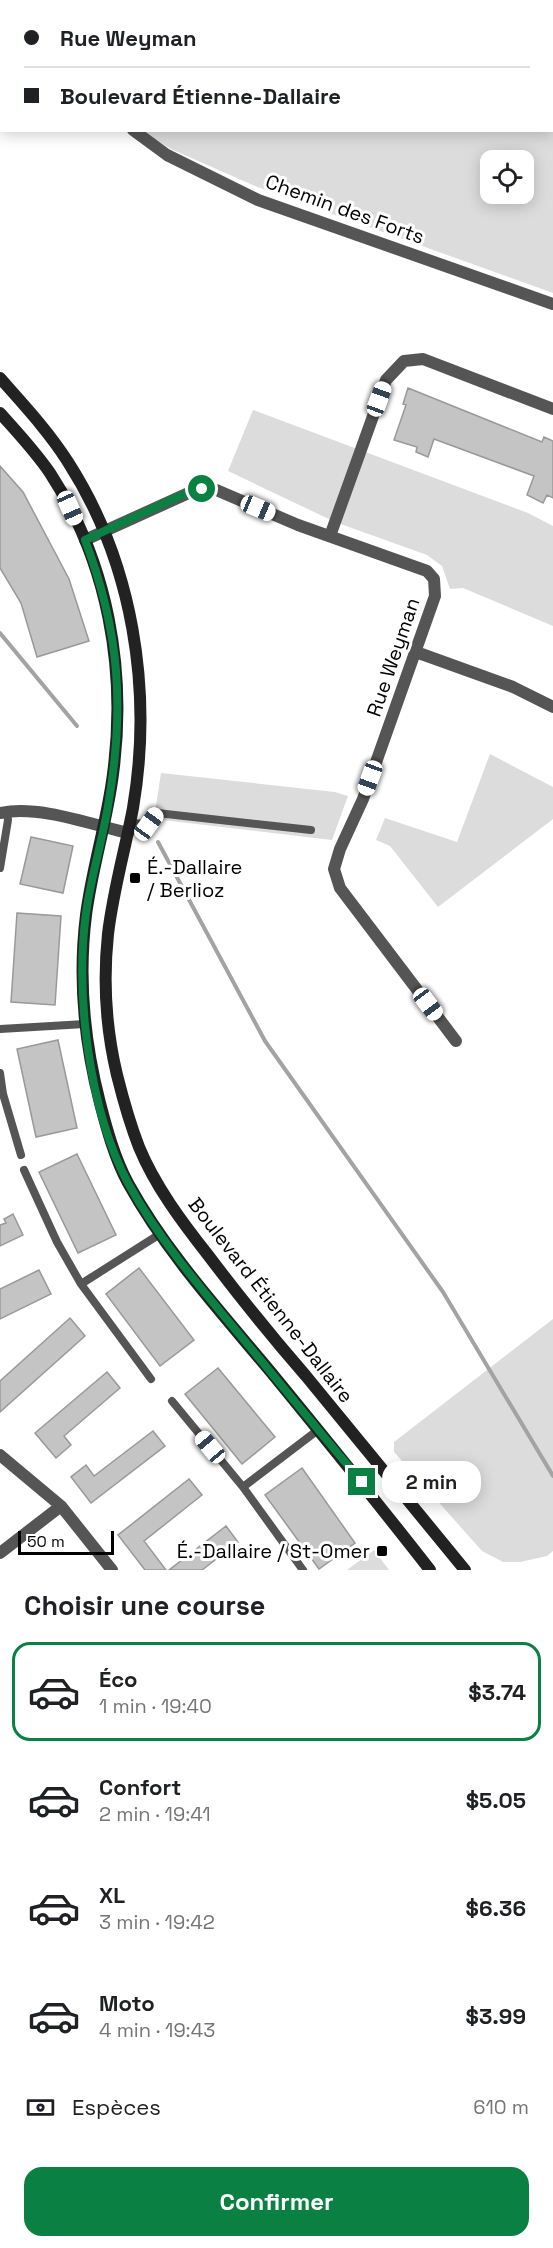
<!DOCTYPE html>
<html lang="fr">
<head>
<meta charset="utf-8">
<style>
	body { margin:0; font-family:"Space Grotesk",sans-serif; background:#f2f2f2; color:#202124; height:100vh; display:flex; flex-direction:column; font-size:22px; white-space:nowrap }
	* { box-sizing:border-box; margin:0 }
	p { font-size:20px; color:#757577 }
	.icon { flex:none; width:33px; height:33px; fill:none; stroke:currentColor; stroke-width:2; stroke-linecap:round; stroke-linejoin:round }
	.map { position:relative; height:1570px; overflow:hidden }
	.side { display:flex; flex-direction:column; background:#fff; flex:1 }
	.side>* { flex:none }
	.top-card { position:absolute; left:0px; top:0px; width:554px; height:132px; box-shadow:0 3px 15px #0003; display:grid; align-content:center; height:132px; padding:0 24px; background:#fff }
	.controls { position:absolute; left:480px; top:150px; display:grid; gap:12px }
	.controls a { display:grid; place-items:center; width:54px; height:54px; border-radius:12px; background:#fff; box-shadow:0 3px 15px #0003; font-size:30px }
	.scale { position:absolute; left:18px; bottom:15px; width:96px; box-sizing:border-box; padding-left:6px; border:3px solid #000; border-top:0; font-size:16px; line-height:21px; white-space:nowrap; color:#000; -webkit-text-stroke:4px #fff; paint-order:stroke }
	.end { position:absolute; width:27px; height:27px; margin:-14px; border:8px solid #0b8043; background:#fff; box-shadow:0 0 0 3px #fff }
	.from { border-radius:50% }
	.bubble { position:absolute; height:42px; border-radius:18px; background:#fff; box-shadow:0 3px 15px #0003; font-size:20px; font-weight:800; line-height:42px; text-align:center }
	.car { position:absolute; width:18px; height:36px; margin:-18px -9px; border-radius:8px; box-shadow:0 0 4px 2px #0007; background:linear-gradient(#fff 24%,#345 0 40%,#fff 0 76%,#345 0 86%,#fff 0) }
	.top-card b { display:flex; align-items:center; gap:21px; height:57px; font-size:22px }
	.top-card b+b { border-top:2px solid #e0e0e0 }
	.top-card i { width:15px; height:15px; background:#202124 }
	ul { padding:0; list-style:none }
	li { display:flex; align-items:center; gap:18px; height:99px; margin:0 12px 9px; padding:0 12px; border:3px solid transparent; border-radius:18px }
	li div { flex:1 }
	li b { display:block; font-size:22px }
	li em { font-style:normal; font-weight:800 }
	li.active { border-color:#0b8043 }
	li>.icon { width:54px; height:54px; stroke-width:1.5 }
	h2 { padding:0 24px; font-size:27px; line-height:72px }
	.pay { display:flex; align-items:center; gap:15px; height:66px; padding:0 24px; font-size:22px }
	.pay p { margin-inline-start:auto }
	.button { display:flex; gap:12px; margin-top:auto; padding:12px 24px }
	.button a { flex:1; height:69px; border-radius:18px; background:#0b8043; color:#fff; font-size:24px; font-weight:800; line-height:69px; text-align:center }
	.map>svg:first-child { display:block }
	.green { fill:#dcdcdc; fill-rule:evenodd }
	.lines { fill:none; stroke-linecap:round; stroke-linejoin:round }
	.stream { stroke:#a3a3a3; stroke-width:4 }
	.building { fill:#c4c4c4; stroke:#999; stroke-width:1.5 }
	.lane { stroke:#555; stroke-width:8 }
	.street { stroke:#555; stroke-width:12 }
	.secondary { stroke:#222; stroke-width:12 }
	.route { stroke:#0b8043; stroke-width:8 }
	.poi-dot { fill:#000; stroke:#fff; stroke-width:2 }
	.labels { text-anchor:middle; stroke-width:6; stroke-linejoin:round; paint-order:stroke }
	.street-label { font-size:20px; fill:#000; stroke:#fff }
	.poi-label { font-size:20px; fill:#000; stroke:#fff; text-anchor:start }
</style>
</head>
<body>
<div class="map">
<svg width="553" height="1570" viewBox="0 0 553 1570">
	<rect width="100%" height="100%" fill="#fff"/>
	<!-- green -->
	<path class="green" d="M0,0H553V293L255,186L171,149L141,131L552,130V2H2L0,76ZM490,160H524V194H490Z
		M253,410L528,513L553,526V626L463,588L450,589L442,566L427,555L335,522L228,471Z
		M490,754L553,787V819L438,907L390,846L376,840L385,818L457,842Z
		M161,773L335,792L348,796L332,840L154,819Z
		M553,1319V1551L547,1556L520,1562H503L482,1551L394,1452V1442Z
		M374,1550L389,1570H347Z"/>
	<g class="lines">
		<!-- stream -->
		<path class="stream" d="M0,633L77,726
			M158,842L265,1041L443,1292L553,1476"/>
	</g>
	<!-- building -->
	<path class="building" d="M408,388L542,442L544,437L553,441V498L547,495L543,503L527,495L534,476L434,439L428,457L416,452L417,447L394,440L406,405L403,404Z
		M0,466L23,492L69,579L89,641L37,657L21,603L0,568Z
		M31,837L73,846L63,893L20,884Z
		M17,913L61,916L55,1005L11,1002Z
		M58,1040L77,1128L36,1137L17,1049Z
		M77,1154L116,1235L78,1253L39,1172Z
		M13,1214L23,1235L0,1246V1225L6,1223L4,1219Z
		M139,1268L194,1340L160,1366L106,1294Z
		M39,1270L51,1294L0,1319V1289Z
		M70,1318L85,1336L0,1412V1381Z
		M218,1368L275,1437L242,1464L185,1394Z
		M107,1372L120,1388L64,1436L71,1445L56,1458L35,1433Z
		M153,1431L165,1446L91,1503L71,1477L86,1465L94,1476Z
		M302,1468L355,1543L319,1569L265,1495Z
		M189,1479L202,1495L144,1541L166,1570H145L118,1535Z
		M226,1526L238,1542L202,1570H169Z"/>
	<g class="lines">
		<!-- lane -->
		<path class="lane" d="M130,823L149,824L157,813L311,830
			M0,868L8,820L7,811
			M0,1029L85,1024
			M0,1073L3,1094L21,1155
			M24,1170L57,1242L81,1284
			M151,1379L81,1284L160,1234
			M172,1401L243,1487
			M303,1570L243,1487L318,1430"/>
		<!-- street -->
		<path class="street" d="M0,17L2,18
			M133,130L167,155L258,200L553,304
			M330,536L386,380L404,361L423,359L553,409
			M85,540L193,491L214,489L298,525L427,571L434,579L435,596L363,799L340,849L334,869L340,888L456,1041
			M416,652L513,687L553,707
			M0,813C39,805 90,824 128,833
			M0,1455L61,1506L112,1570
			M0,1553L61,1506"/>
		<!-- secondary -->
		<path class="secondary" d="M0,378C24,405 49,432 68,462C133,563 153,690 133,808C125,850 113,891 108,934C103,981 106,1029 117,1075C123,1099 130,1124 139,1147C155,1186 182,1222 208,1255C239,1296 272,1337 306,1376C359,1441 412,1505 465,1570
			M0,413C17,432 35,451 50,473C108,562 127,670 113,774C107,822 92,868 86,915C78,979 84,1041 100,1103C107,1130 115,1159 128,1183C166,1252 220,1311 270,1371C324,1437 378,1503 430,1570"/>
	</g>
	<g class="lines">
		<!-- route -->
		<path class="route" d="M202,489L182,495L85,540C120,632 125,709 108,806C102,842 91,877 86,913C75,995 89,1110 128,1183C158,1238 199,1286 239,1334C280,1383 320,1433 362,1482"/>
	</g>
	<!-- markers -->
	<g class="poi-dot">
		<rect x="129" y="872" width="12" height="12" rx="3"/>
		<rect x="376" y="1545" width="12" height="12" rx="3"/>
	</g>
	<g class="labels">
		<!-- street labels -->
		<g class="street-label">
			<text transform="translate(345 209) rotate(20)" y="7">Chemin des Forts</text>
			<text transform="translate(393 657) rotate(-71)" y="7">Rue Weyman</text>
			<text transform="translate(271 1300) rotate(52)" y="7">Boulevard Étienne-Dallaire</text>
		</g>
		<!-- poi labels -->
		<g class="poi-label">
			<text x="147" y="874">É.-Dallaire<tspan x="147" dy="23">/ Berlioz</tspan></text>
			<text x="370" y="1558" text-anchor="end">É.-Dallaire / St-Omer</text>
		</g>
	</g>
</svg>
<div class="controls">
<a><svg class="icon" aria-label="locate" viewBox="0 0 24 24"><circle cx="12" cy="12" r="6"/><path d="M12 2v4M12 18v4M2 12h4M18 12h4"/></svg></a>
</div>
<div class="scale">50 m</div>
<i class="end from" style="left:202px;top:489px"></i>
<i class="end" style="left:362px;top:1482px"></i>
<div class="bubble" style="left:382px;top:1461px;width:99px">2 min</div>
<i class="car" style="left:379px;top:399px;rotate:20deg"></i>
<i class="car" style="left:70px;top:508px;rotate:156deg"></i>
<i class="car" style="left:258px;top:508px;rotate:113deg"></i>
<i class="car" style="left:370px;top:778px;rotate:200deg"></i>
<i class="car" style="left:149px;top:824px;rotate:36deg"></i>
<i class="car" style="left:428px;top:1004px;rotate:143deg"></i>
<i class="car" style="left:210px;top:1447px;rotate:320deg"></i>
<div class="top-card">
<b><i class="from"></i>Rue Weyman</b>
<b><i></i>Boulevard Étienne-Dallaire</b>
</div>
</div>
<section class="side">
<h2>Choisir une course</h2>
<ul>
<li class="active"><svg class="icon" aria-label="car" viewBox="0 0 24 24"><path d="M5 17H2v-5l4-1 3-4h7l3 4 3 1v5h-3M9 17h6M6 11h13"/><circle cx="7" cy="17" r="2"/><circle cx="17" cy="17" r="2"/></svg><div><b>Éco</b><p>1 min · 19:40</p></div><em>$3.74</em></li>
<li><svg class="icon" aria-label="car" viewBox="0 0 24 24"><path d="M5 17H2v-5l4-1 3-4h7l3 4 3 1v5h-3M9 17h6M6 11h13"/><circle cx="7" cy="17" r="2"/><circle cx="17" cy="17" r="2"/></svg><div><b>Confort</b><p>2 min · 19:41</p></div><em>$5.05</em></li>
<li><svg class="icon" aria-label="car" viewBox="0 0 24 24"><path d="M5 17H2v-5l4-1 3-4h7l3 4 3 1v5h-3M9 17h6M6 11h13"/><circle cx="7" cy="17" r="2"/><circle cx="17" cy="17" r="2"/></svg><div><b>XL</b><p>3 min · 19:42</p></div><em>$6.36</em></li>
<li><svg class="icon" aria-label="car" viewBox="0 0 24 24"><path d="M5 17H2v-5l4-1 3-4h7l3 4 3 1v5h-3M9 17h6M6 11h13"/><circle cx="7" cy="17" r="2"/><circle cx="17" cy="17" r="2"/></svg><div><b>Moto</b><p>4 min · 19:43</p></div><em>$3.99</em></li>
</ul>
<div class="pay"><svg class="icon" aria-label="cash" viewBox="0 0 24 24"><path d="M3 7h18v10H3z"/><circle cx="12" cy="12" r="2"/></svg>Espèces<p>610 m</p></div>
<div class="button"><a>Confirmer</a></div>
</section>
</body>
</html>
